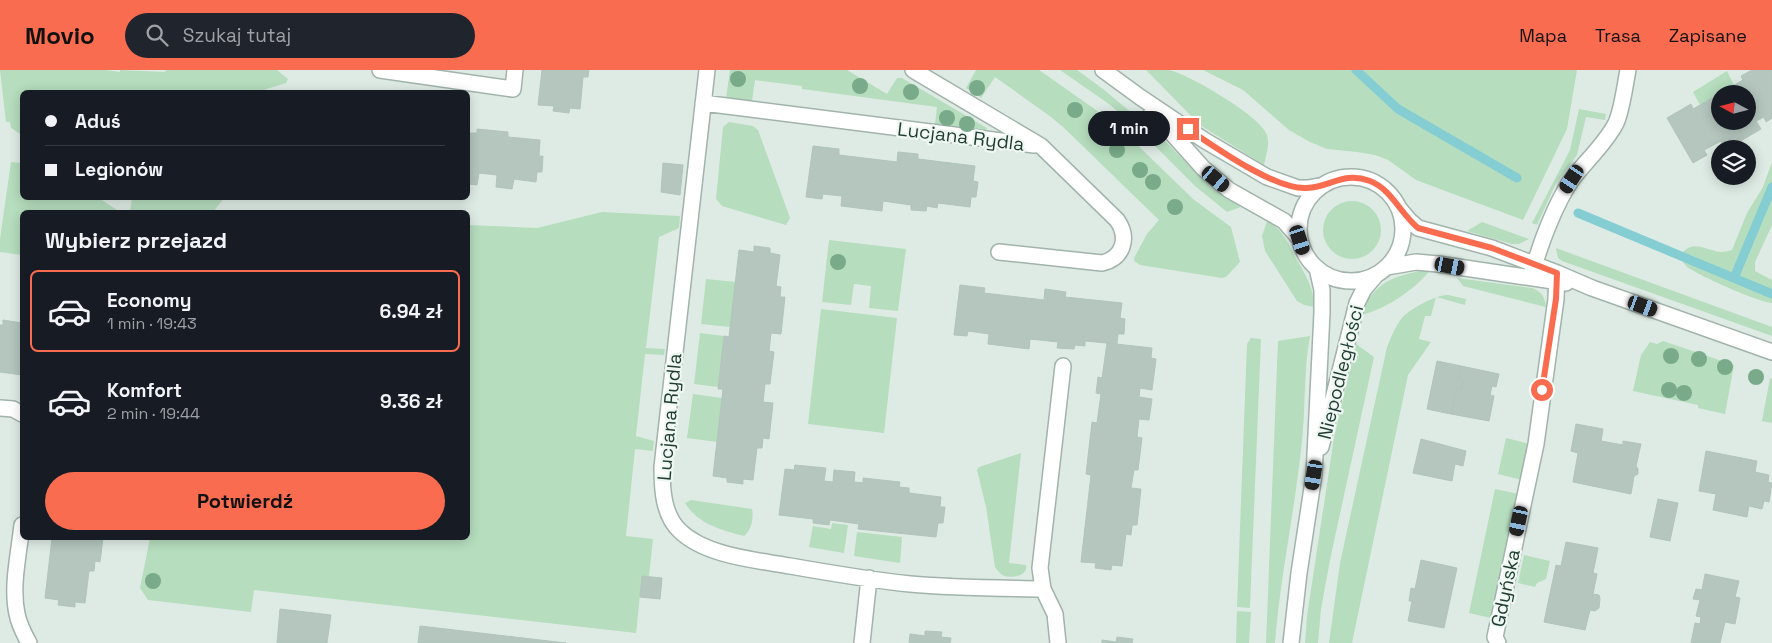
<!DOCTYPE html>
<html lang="pl">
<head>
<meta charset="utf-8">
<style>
	body { margin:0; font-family:"Space Grotesk",sans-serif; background:#20242c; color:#f1f3f6; height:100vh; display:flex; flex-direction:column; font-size:19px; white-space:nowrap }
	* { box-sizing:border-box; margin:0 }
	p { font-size:16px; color:#9ea1a6 }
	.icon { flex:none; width:28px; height:28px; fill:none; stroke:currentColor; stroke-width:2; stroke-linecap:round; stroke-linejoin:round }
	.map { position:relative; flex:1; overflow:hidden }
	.drawer { position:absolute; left:20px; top:140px; width:450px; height:330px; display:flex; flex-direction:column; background:#171b24; border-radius:8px; box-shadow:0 2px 12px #0003 }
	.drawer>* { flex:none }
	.guide { position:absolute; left:20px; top:20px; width:450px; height:110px; border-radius:8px; box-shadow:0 2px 12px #0003; display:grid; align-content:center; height:110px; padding:0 25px; background:#171b24 }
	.needle { width:32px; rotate:277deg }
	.fabs { position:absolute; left:1711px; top:15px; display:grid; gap:10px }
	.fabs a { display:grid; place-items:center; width:45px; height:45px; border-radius:50%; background:#171b24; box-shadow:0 2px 12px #0003; font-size:25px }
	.end { position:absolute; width:22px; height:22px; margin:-11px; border:6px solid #f96c4f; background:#fff; box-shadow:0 0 0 2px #fff }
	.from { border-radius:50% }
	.bubble { position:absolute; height:35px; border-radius:18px; background:#171b24; box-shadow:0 2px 12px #0003; font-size:16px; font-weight:600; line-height:35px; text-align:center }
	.car { position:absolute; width:15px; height:30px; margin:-15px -8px; border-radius:6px; box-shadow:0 0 4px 1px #0007; background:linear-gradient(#222 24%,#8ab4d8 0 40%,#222 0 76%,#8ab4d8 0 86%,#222 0) }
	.guide b { display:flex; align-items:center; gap:18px; height:48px; font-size:19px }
	.guide b+b { border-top:1px solid #363941 }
	.guide i { width:12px; height:12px; background:#f1f3f6 }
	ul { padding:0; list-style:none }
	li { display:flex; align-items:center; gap:15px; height:82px; margin:0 10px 8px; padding:0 15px; border:2px solid transparent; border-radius:8px }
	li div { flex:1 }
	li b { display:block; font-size:19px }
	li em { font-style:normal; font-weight:600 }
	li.current { border-color:#f96c4f }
	li>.icon { width:45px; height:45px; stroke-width:1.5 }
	h2 { padding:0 25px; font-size:22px; line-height:60px }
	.cta { display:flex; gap:10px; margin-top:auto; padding:10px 25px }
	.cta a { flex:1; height:58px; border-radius:30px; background:#f96c4f; color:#111; font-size:20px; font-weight:600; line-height:58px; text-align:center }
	header { display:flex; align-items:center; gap:30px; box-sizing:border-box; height:70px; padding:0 25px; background:#f96c4f; color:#111 }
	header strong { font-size:24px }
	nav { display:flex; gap:28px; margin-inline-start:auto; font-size:18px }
	.search { width:350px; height:45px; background:#20242c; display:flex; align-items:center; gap:12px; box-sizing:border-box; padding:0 18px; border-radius:28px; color:#9ea1a6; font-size:19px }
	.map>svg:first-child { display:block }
	.green { fill:#b6ddbe }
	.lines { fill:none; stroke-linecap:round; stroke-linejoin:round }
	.stream { stroke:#83cdd3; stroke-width:9 }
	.building { fill:#b4c6bd; stroke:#b1c5bb; fill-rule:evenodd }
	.minor-casing { stroke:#a1b3ab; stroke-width:18 }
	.minor { stroke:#fff; stroke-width:15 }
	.tree { fill:#79aa89 }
	.route { stroke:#f96c4f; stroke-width:6 }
	.labels { text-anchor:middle; stroke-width:4.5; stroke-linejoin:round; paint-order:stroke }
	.street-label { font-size:19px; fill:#1f3b32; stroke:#eff7f3 }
</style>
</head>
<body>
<header>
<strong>Movio</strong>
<div class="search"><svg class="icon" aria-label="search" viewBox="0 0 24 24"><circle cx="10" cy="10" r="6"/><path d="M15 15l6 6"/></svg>Szukaj tutaj</div>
<nav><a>Mapa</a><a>Trasa</a><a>Zapisane</a></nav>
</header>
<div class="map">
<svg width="1772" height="573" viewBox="0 0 1772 573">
	<rect width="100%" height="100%" fill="#deebe4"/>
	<!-- green -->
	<path class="green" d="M0,0H106L120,2V0L165,2L166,0H277L288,9L286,13L257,22H22V65L11,58L10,52H6Z
		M730,0H847L887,24L897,8H902L987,58L986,62L935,54L937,37L802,19V16L755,10L752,31L726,28Z
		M976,0H1039L1096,40L1125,63L1193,129L1231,157L1240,192L1226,207L1222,208L1140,195L1134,191V188L1147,164L1159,150L1062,56L1047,44L995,7L981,28L966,18Z
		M1060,0H1077L1103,19L1162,68L1213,119L1241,137L1227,142L1195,116L1141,62L1109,34Z
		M1146,0C1153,0 1162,0 1169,0C1188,4 1261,46 1267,65C1270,74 1266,86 1264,95L1200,55Z
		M1203,0H1577L1567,59L1523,150L1416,110L1388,90L1375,85L1357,82L1327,79L1310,72L1289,60L1243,20Z
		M1727,1L1734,15L1700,35L1693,22Z
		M1579,39L1606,44L1605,50L1586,47L1577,85L1556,113L1537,155L1532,153L1570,80Z
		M729,52L753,56L758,60L790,148L786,155L722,136L716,129L723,57Z
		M11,92L22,93V128H99L120,142H22V185L0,182V169Z
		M1772,92V155L1755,192V201L1772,210V233C1758,232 1697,205 1686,196C1683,193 1682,189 1680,186C1692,168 1705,180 1720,182C1724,182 1729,181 1732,180L1747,143L1763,117Z
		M132,128H224L213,142H130Z
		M1323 160a29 29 0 1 1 58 0a29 29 0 1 1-58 0Z
		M602,142L680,146L679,158L659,167L646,278L665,279L664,285L645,284L636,366L654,371L653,381L635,379L626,466L653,469L649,506H642L636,563L254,520L251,542L148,530L140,518L150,468H468V155L537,158Z
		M1267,151C1284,160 1288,174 1297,190C1306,206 1314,218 1314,237L1304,235L1297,231L1265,181L1262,166Z
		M1482,152L1529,169L1519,174H1512L1467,161Z
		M829,170L906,179L898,241L869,238L871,216L854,214L851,235L822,232Z
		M1556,178L1772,257V266L1562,191L1558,188Z
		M1421,201L1429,202C1412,221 1386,239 1361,245C1371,216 1391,206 1421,201Z
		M1457,208L1532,218C1542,222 1545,227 1546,237L1463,216Z
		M706,209L736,212L730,257L701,254Z
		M1448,225L1466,229L1465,235L1436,227L1431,246H1425L1419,269L1431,272L1408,305L1352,573H1329L1340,493L1387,277C1391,268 1395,256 1402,248C1410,239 1435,225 1448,225Z
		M821,239L897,248L884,363L808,354Z
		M700,263L724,266L718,317L694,314Z
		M1310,266C1303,304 1306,343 1301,380C1294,445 1280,508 1275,573H1266L1278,271Z
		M1251,268L1261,269L1250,538L1237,537L1247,274Z
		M1663,271L1734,295L1725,344L1698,338V335L1633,321L1641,285L1650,272L1657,274Z
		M1356,274L1374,287L1330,490L1321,539L1318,573H1305L1307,546L1334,368Z
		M1770,308L1772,309V353L1762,351Z
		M693,324L722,328L717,372L687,368Z
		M1506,368L1530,374L1522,410L1498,404Z
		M1021,383L1009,493L1026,495C1028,506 1013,508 1004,506C1000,504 998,501 995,497L986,437L977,400L979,397Z
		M1495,419L1519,424L1495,549L1469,543Z
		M691,430L752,439C754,448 751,461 744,466C721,460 698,454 685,433Z
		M832,453L848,455L844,483L809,477L813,456L831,459Z
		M857,462L902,467L900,493L854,486Z
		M1524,485L1550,491L1546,509L1537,513L1535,517L1518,513Z
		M1237,541L1251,542L1249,573H1236Z"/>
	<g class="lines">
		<!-- stream -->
		<path class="stream" d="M1356,0L1398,39L1517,108
			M1578,143L1772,224
			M1734,208L1772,117"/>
	</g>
	<!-- building -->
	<path class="building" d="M542,0H589L588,7H583L580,39L570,38L569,43L553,41L554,36L538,35Z
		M1752,0H1772V48L1766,52L1764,47L1756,51L1761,59L1727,79H1725L1721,71L1704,80L1707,85L1693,93L1667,48L1691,34L1693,39L1700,35L1743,10L1741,6ZM1720,24H1748V51H1720Z
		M477,59L508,62V67L540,70L539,86H543L542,102H537L536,112L514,109L512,119L496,117L497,105L479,103L477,115L468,114V63H477Z
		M813,76L839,79V85L897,92L898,82L918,84V89L975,96L973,111L978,112L976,127H971L970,137L938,133L937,138L927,136L926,141L911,140V135L883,131L882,141L841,136L842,126L823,124L822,129L806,127Z
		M663,93L683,95L680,125L661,122Z
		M754,176L770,178V183L780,185L776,216L781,217L780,227H785L781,264L771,263L769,281L774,282L770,314H765L763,332L773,333L769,369L763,368L762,378H757L753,410L743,409V414L727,412V408L713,406L723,319H718L724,266L729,267L739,180L754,182Z
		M960,215L985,218L984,223L1044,230L1045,219L1066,222L1065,227L1122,233L1120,248L1125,249L1124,264H1118L1117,274L1085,271V276L1075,275L1074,279L1057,278L1058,272L1030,269L1029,279L988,274L989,264L968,261L967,266L954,265Z
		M3,250L22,253V305L0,302V255H3Z
		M1107,273L1152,278L1151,288L1156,289L1152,320L1140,318L1139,327L1152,329L1149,350L1139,349L1137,367L1142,368L1138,400H1134L1131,418L1141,419L1137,455H1132L1131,465L1126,464L1122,496L1112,495L1111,500L1095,498L1096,493L1081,492L1091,405L1086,404L1092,352L1097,353L1101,324L1096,323L1098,307L1102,308Z
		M1437,291L1461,296L1458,309L1463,310L1462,319L1457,318L1451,344L1427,339Z
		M1461,296L1499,304L1496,317L1492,316L1490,325L1494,326L1489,351L1451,344L1457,318L1462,319L1463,310L1458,309Z
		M1576,354L1603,359L1601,371L1623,375V371L1641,374L1636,396L1638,399V404L1634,406L1631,424L1573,412L1578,383L1571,381Z
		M1421,369L1466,381L1463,396L1455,394L1452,411L1413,403Z
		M1706,381L1757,391L1755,402L1769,405L1768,412L1772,413L1769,432L1764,431L1762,439L1749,436L1747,447L1713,440L1716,424L1699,421Z
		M795,395L826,398L824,411L833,412L834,400L855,402L854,412L863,413V408L900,412L899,417L909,418V423L941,427L940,437H945L943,453H938L936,467L858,459L859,454L830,450L829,455L813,453V449L779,445L785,399L794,400Z
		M1658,429L1678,433L1670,471L1650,467Z
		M52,468H103L100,492L95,491L94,501H89L85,533L75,532V537L58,535L59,530L45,528Z
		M1566,472L1598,478L1593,503L1597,504L1593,524L1599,525L1600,529L1599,538L1595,541L1590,540L1585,560L1544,552L1556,495L1561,496Z
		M1421,490L1457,498L1444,558L1408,551L1412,531H1409L1411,518L1415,519Z
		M1705,504L1739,511L1735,527L1740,528L1735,554L1725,552L1720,573H1691L1695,553L1700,554L1701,547L1696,546L1700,530L1693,529L1696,519L1702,520Z
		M642,506L662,508L660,529L640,527Z
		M280,539L331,545L327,573H277Z
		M420,556L566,573H418Z
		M925,561L942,562L941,567L951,568L950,573H909L910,564L925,566Z
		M1117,567L1133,569L1132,573H1102V570L1116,572Z"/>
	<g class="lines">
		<defs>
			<path id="minor" d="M380,0L513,19L515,0
				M707,0L662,397C662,419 663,445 680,461C706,486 756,490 790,496C830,503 870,510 910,514C954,518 999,518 1043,519L1055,544L1058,573
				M913,0L1041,76L1117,150C1129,167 1124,188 1102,193L999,182
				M1103,0L1140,27L1204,70L1267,107L1298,118H1308L1324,115
				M703,33L1034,75
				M1152,41L1203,98L1229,120L1284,151L1300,169
				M1299 159a52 52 0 1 1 104 0a52 52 0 1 1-104 0Z
				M1398,137L1409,150L1418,158L1492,178L1557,203L1592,218L1772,282
				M1387,197L1416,192L1438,194L1566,213
				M1531,207C1539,177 1555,133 1573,108C1587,90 1606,73 1616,53C1622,40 1625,15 1628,0
				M0,338L13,339L22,344
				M1321,377L1357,233L1364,219L1376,205
				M22,455C19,483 11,516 17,544C19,554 24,564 29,573
				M1043,519L1040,498L1063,296
				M862,573L869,508
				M1291,573L1299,503L1314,405L1322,243V220L1317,198
				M1498,573L1495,567L1536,374L1556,229L1557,203"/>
		</defs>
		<!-- minor casing -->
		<use href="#minor" class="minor-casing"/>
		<!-- minor -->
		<use href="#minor" class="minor"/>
	</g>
	<!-- trees -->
	<g class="tree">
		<circle cx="738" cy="9" r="8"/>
		<circle cx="860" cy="16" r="8"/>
		<circle cx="977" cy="18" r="8"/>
		<circle cx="911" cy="22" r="8"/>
		<circle cx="1075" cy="40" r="8"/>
		<circle cx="947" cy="48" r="8"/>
		<circle cx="967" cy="54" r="8"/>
		<circle cx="1117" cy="80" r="8"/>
		<circle cx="1140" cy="100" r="8"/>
		<circle cx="1153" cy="112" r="8"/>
		<circle cx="1175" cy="137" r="8"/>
		<circle cx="838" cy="192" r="8"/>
		<circle cx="1671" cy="286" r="8"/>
		<circle cx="1699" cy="289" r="8"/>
		<circle cx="1725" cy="297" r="8"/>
		<circle cx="1756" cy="307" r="8"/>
		<circle cx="1669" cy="320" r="8"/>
		<circle cx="1684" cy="323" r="8"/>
		<circle cx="153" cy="511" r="8"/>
	</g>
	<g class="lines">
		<!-- route -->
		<path class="route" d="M1188,59C1215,77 1275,120 1307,118C1331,117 1343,101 1370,111C1391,119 1400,143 1418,158L1492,178L1557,203L1556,229L1542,320"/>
	</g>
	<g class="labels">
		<!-- street labels -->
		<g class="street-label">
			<text transform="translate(961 66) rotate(7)" y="7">Lucjana Rydla</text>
			<text transform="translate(1340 302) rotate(-76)" y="7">Niepodległości</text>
			<text transform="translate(669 347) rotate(-85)" y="7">Lucjana Rydla</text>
			<text transform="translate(1505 518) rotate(-78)" y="7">Gdyńska</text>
		</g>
	</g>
</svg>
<div class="fabs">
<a><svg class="needle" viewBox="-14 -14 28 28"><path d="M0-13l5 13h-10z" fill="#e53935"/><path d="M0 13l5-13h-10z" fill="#9ea1a6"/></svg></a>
<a><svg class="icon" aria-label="layers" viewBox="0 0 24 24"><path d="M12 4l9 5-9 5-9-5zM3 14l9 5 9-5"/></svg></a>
</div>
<i class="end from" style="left:1542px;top:320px"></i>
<i class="end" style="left:1188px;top:59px"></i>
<div class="bubble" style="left:1088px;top:41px;width:82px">1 min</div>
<i class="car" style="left:1216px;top:109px;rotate:130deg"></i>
<i class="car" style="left:1572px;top:109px;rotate:213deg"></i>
<i class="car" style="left:1300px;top:170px;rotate:162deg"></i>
<i class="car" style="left:1450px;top:196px;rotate:101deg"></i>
<i class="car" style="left:1643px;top:236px;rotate:110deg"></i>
<i class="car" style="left:1314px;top:405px;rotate:189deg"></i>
<i class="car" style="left:1519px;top:451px;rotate:192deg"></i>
<div class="guide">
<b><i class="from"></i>Aduś</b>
<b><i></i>Legionów</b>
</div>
<section class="drawer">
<h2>Wybierz przejazd</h2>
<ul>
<li class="current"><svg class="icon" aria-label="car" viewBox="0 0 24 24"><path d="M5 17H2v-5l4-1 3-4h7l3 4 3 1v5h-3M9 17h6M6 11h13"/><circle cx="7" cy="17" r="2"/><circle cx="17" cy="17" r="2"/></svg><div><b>Economy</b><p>1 min · 19:43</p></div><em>6.94 zł</em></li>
<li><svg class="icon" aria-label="car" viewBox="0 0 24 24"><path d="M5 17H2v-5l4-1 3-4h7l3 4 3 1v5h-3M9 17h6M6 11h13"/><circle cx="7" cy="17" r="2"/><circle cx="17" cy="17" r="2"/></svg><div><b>Komfort</b><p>2 min · 19:44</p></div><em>9.36 zł</em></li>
</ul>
<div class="cta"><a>Potwierdź</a></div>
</section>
</div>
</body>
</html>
